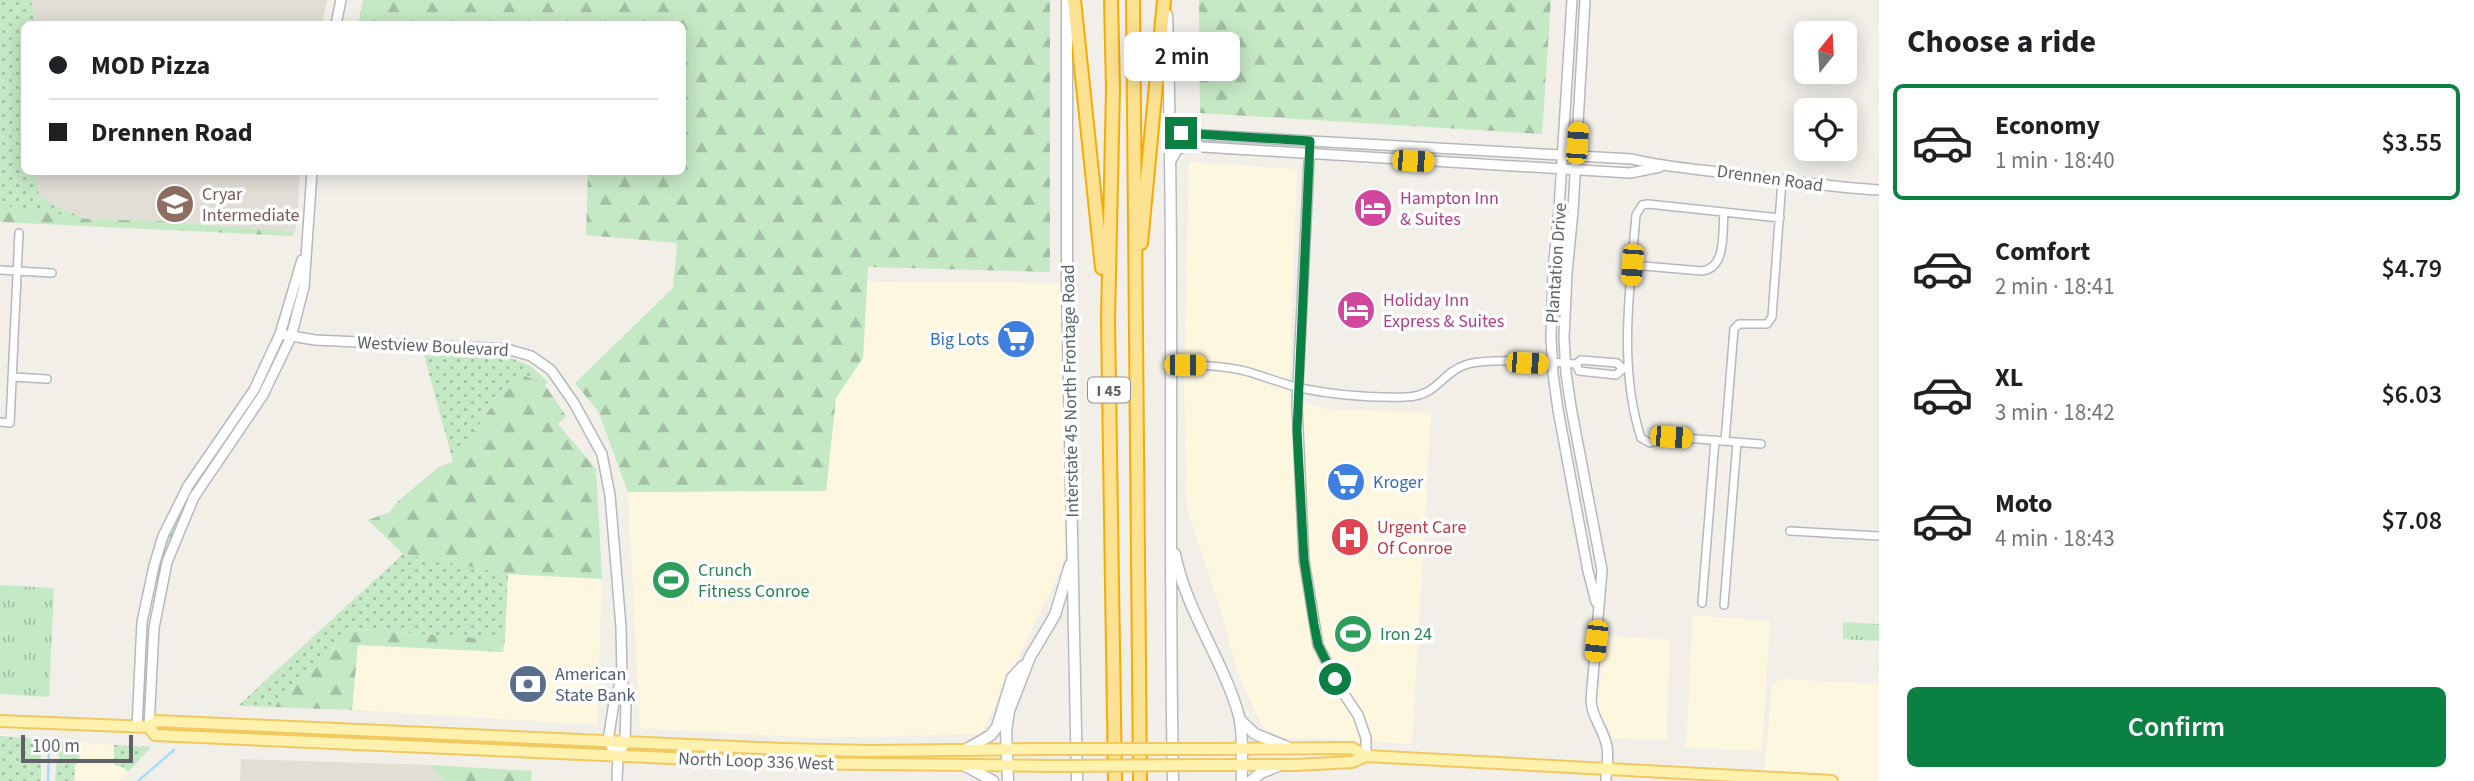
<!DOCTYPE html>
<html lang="en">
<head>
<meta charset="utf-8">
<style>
	body { margin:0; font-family:"Source Sans 3",sans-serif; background:#f2f2f2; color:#202124; height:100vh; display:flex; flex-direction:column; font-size:26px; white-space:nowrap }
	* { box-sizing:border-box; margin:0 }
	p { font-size:23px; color:#757577 }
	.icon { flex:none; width:38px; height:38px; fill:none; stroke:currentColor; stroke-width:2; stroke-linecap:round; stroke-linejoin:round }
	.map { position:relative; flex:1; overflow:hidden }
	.drawer { display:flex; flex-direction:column; background:#fff; width:595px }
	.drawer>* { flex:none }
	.hud { position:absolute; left:21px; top:21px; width:665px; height:154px; border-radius:10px; box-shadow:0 4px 18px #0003; display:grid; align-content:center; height:154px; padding:0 28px; background:#fff }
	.needle { width:46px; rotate:18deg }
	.buttons { position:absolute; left:1794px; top:21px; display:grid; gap:14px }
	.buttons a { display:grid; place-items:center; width:63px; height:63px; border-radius:10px; background:#fff; box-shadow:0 4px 18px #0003; font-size:35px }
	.scale { position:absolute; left:21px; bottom:18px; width:112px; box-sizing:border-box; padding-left:7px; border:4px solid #5f6368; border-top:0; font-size:19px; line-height:24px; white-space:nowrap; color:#5f6368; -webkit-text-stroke:5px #fff; paint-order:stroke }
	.end { position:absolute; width:32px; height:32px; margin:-16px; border:9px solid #0b8043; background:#fff; box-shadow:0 0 0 4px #fff }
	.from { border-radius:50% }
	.bubble { position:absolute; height:49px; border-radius:10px; background:#fff; box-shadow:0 4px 18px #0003; font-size:23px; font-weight:600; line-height:49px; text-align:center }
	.car { position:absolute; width:21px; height:42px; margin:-21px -10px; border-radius:9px; box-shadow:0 0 5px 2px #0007; background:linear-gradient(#f5c518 24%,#345 0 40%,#f5c518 0 76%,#345 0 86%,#f5c518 0) }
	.hud b { display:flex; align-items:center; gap:24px; height:66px; font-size:26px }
	.hud b+b { border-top:2px solid #e0e0e0 }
	.hud i { width:18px; height:18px; background:#202124 }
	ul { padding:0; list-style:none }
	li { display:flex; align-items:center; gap:21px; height:116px; margin:0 14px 10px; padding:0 14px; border:4px solid transparent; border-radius:10px }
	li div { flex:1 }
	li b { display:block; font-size:26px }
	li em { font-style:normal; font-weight:600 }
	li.selected { border-color:#0b8043 }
	li>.icon { width:63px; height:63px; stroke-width:1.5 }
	h2 { padding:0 28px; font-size:32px; line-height:84px }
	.primary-button { display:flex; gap:14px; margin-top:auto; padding:14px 28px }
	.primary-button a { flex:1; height:80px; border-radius:10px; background:#0b8043; color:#fff; font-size:28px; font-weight:600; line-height:80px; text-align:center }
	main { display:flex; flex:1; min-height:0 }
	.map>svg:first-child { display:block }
	.commercial { fill:#fef7e0 }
	.education { fill:#e1ded6 }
	.grass { fill:url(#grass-dots) }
	.forest { fill:url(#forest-firs) }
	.park { fill:url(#park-tufts) }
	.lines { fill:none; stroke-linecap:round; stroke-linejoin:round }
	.stream { stroke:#aadaff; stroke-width:2.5 }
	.minor-casing { stroke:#b5b8bc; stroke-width:10 }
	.tertiary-casing { stroke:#b5b8bc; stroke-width:12 }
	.secondary-casing { stroke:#b6babf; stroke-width:13 }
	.primary-casing { stroke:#f2c960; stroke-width:14 }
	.motorway-casing { stroke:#f9ab00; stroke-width:16 }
	.minor { stroke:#fff; stroke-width:7 }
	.tertiary { stroke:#fff; stroke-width:9 }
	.secondary { stroke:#fff; stroke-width:10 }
	.primary { stroke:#fff2af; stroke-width:10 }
	.motorway { stroke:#fde293; stroke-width:12 }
	.primary-bridge-casing { stroke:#f2c960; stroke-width:14; stroke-linecap:butt }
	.primary-bridge { stroke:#fff2af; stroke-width:10 }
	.route { stroke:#0b8043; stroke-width:9 }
	.labels { text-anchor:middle; stroke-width:7; stroke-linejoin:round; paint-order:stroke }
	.shield { fill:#fff; stroke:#8f9295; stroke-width:2 }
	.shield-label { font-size:16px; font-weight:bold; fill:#5f6368 }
	.street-label { font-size:18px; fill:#5f6368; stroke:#fff }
	.education-label { font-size:18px; fill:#785e54; stroke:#fff; text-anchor:start }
	.hotel-label { font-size:18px; fill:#b23c85; stroke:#fff; text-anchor:start }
	.shop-label { font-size:18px; fill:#366cbe; stroke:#fff; text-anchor:end }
	.health-label { font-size:18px; fill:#be3a42; stroke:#fff; text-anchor:start }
	.leisure-label { font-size:18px; fill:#27864d; stroke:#fff; text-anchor:start }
	.service-label { font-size:18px; fill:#4e5e75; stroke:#fff; text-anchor:start }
</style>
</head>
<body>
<main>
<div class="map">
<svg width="1879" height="781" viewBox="0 0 1879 781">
	<defs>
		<pattern id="grass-dots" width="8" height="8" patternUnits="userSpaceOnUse" patternTransform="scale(1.75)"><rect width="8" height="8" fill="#c5e8c5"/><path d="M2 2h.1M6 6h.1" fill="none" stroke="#a3c0a4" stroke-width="1.8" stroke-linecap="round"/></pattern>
		<pattern id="forest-firs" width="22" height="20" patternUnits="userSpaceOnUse" patternTransform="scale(1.75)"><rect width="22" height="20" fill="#c5e8c5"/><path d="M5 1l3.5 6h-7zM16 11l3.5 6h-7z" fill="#a3c0a4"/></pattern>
		<pattern id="park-tufts" width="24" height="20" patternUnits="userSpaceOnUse" patternTransform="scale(1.75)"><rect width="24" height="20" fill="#c5e8c5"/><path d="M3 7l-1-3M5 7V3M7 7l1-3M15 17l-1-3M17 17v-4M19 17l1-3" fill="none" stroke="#a3c0a4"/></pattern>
	</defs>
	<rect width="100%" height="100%" fill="#f1efe8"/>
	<!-- commercial -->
	<path class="commercial" d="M1189,162L1297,169L1289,398L1326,409L1431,413L1412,744L1282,737L1263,728L1238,673L1221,611L1187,508L1184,388Z
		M867,282L1060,283L1066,553L1056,580L981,734L814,738L640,728L628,492L826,490L836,398L863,358Z
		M508,574L602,579L597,725L352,710L357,645L503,652Z
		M1693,615L1770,621L1762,751L1686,748Z
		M1606,636L1670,640L1666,740L1614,738L1596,709Z
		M1780,679L1879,684V781H1764L1772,685Z
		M80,742L114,745V765L123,767L128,772L118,781H76L75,765L79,762Z"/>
	<!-- education -->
	<path class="education" d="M31,0H327L322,24H36Z
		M39,172H300L297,222L295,232L158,221L87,219L57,207L39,197L37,177Z
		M241,759L430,765L444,781H240Z"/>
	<!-- grass -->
	<path class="grass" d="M0,0H31L36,24H24V172H39L37,177L39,197L57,207L87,219L0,205Z
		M424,355L509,357L532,367L548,382L545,385L524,377C513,387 501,396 491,408C476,424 473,446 451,454Z
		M229,436H231L188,502L177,527L153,591C154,550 199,463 229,436Z
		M403,554L508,574L505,640L355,629L272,707L238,706Z
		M0,736L80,743L79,762L75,765L74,781H55L57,759H60V756L57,755L56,745L45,743L41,746V753L38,754L41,756V781H0Z
		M114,745L151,747L128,772L123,767L114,765Z"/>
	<!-- forest -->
	<path class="forest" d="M363,0H1050V272L868,267L863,358L836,398L826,491L628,492L598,411L575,383L673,288L677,243L586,235L588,172H682V24H358Z
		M1199,0H1551L1542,134L1200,113Z
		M0,205L87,219L158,221L295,232L292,236L0,222Z
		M525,376L545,385L566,416L558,424L596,469L602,579L508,574L403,554L368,520L390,512L398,501L439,467L453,462L451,454C473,446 476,424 491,408C501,396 513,386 525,376Z
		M355,629L505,640L503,652L358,645L352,710L272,707Z
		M430,765L532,771L531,781H444Z"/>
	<!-- park -->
	<path class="park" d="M0,585L54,588L49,697L0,694Z
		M1843,622L1879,624V641L1843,639Z"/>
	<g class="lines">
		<!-- stream -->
		<path class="stream" d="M48,781L49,747
			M138,781L174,750"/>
		<defs>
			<path id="minor" d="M1632,265L1702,271C1727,268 1722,232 1724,212
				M0,270L52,273
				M1576,364L1579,371L1616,375L1624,368
				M1170,365C1197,365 1223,365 1249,372C1266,377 1283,384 1300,388C1334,395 1372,398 1406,397C1438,396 1441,373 1465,365C1487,357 1550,362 1576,364L1581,360L1617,363L1623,369
				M12,377L47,379
				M0,422L10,423L19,233
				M1725,441L1734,329L1739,324H1767L1772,317L1782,180
				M1761,444L1671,437L1650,443L1641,438C1618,367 1630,288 1636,215L1642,205L1648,204L1780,218
				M1790,531L1879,536
				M1702,603L1715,440
				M1724,605L1737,442"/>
			<path id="tertiary" d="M1572,0L1559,209L1553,272L1551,338L1553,374L1558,410L1588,571L1596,602
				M1585,0L1573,211L1567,273L1564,338L1566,373L1571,407L1602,570L1591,700C1592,719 1604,729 1607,747C1609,758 1606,770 1606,781
				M336,24L341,0
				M1170,118L1176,130L1187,134L1632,159C1664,167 1695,169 1728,173C1779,179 1828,187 1879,190
				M1310,141L1297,407L1304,560L1318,645L1340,688L1358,715L1366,738V756
				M1170,162L1177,150L1186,146L1630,173L1660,167
				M280,334L315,340L507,349L531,356L551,370L574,403L602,454L610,495L621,627L622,678L626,702L625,742L618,756L617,781
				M137,727L142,622L154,566L163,536L188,486L254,390L280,334L302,260
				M149,727L154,628L167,562L194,497L263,395L291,337L304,287L312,172
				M618,756L608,741L614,702L621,681"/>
			<path id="secondary" d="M1067,0V285L1077,781
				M1167,15C1175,270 1168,526 1173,781
				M1175,554C1186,611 1223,659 1239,716C1244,735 1241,761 1242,781
				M1240,720L1255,734L1287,747
				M965,750L991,735L997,727L1012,678L1023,666
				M964,765L993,781
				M1008,781L1006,731L1009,711L1030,657L1055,615L1070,565
				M1251,781L1261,773L1278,766"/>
			<path id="primary" d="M0,721L149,727L156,721L783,749L871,751L1049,749
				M149,727L155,735L783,763L1052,766
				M1210,749L1352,748L1366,756
				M1207,765H1296L1352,762L1366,756L1832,781"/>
			<path id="motorway" d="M1074,0L1102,268
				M1111,0L1113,89L1108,320L1115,781
				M1133,0L1140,781
				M1141,243L1164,0"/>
		</defs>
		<!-- minor casing -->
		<use href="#minor" class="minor-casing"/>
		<!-- tertiary casing -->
		<use href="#tertiary" class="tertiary-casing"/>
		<!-- secondary casing -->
		<use href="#secondary" class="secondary-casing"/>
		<!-- primary casing -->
		<use href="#primary" class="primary-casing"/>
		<!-- motorway casing -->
		<use href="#motorway" class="motorway-casing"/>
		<!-- minor -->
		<use href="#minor" class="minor"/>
		<!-- tertiary -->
		<use href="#tertiary" class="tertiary"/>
		<!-- secondary -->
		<use href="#secondary" class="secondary"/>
		<!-- primary -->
		<use href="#primary" class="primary"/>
		<!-- motorway -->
		<use href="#motorway" class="motorway"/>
		<defs>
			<path id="primary-bridge" d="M1049,749H1210
				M1052,766L1207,765"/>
		</defs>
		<!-- primary-bridge casing -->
		<use href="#primary-bridge" class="primary-bridge-casing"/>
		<!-- primary-bridge -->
		<use href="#primary-bridge" class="primary-bridge"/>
	</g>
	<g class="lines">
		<!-- route -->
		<path class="route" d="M1181,133L1310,141L1297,430L1304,560L1314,624L1318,645L1335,679"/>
	</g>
	<!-- icons -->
	<defs>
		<symbol id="school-disc" viewBox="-11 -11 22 22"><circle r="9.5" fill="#8d6e63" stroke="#fff"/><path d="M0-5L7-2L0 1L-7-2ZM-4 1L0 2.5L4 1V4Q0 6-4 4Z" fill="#fff"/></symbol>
		<symbol id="hotel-disc" viewBox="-11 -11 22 22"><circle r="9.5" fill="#d1479c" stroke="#fff"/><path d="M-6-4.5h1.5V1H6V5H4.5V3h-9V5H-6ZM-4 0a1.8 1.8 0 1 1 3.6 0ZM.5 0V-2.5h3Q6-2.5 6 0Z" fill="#fff"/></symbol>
		<symbol id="supermarket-disc" viewBox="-11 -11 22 22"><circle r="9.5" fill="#3f7fe0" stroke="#fff"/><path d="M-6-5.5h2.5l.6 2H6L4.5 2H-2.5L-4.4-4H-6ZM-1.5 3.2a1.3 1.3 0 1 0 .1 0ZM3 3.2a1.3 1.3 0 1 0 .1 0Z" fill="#fff"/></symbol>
		<symbol id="hospital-disc" viewBox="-11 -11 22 22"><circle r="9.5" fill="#e0444e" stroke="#fff"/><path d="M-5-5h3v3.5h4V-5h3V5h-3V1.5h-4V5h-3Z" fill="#fff"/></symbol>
		<symbol id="stadium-disc" viewBox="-11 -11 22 22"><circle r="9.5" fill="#2e9e5b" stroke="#fff"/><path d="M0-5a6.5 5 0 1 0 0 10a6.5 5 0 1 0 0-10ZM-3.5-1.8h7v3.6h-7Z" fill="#fff"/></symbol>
		<symbol id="bank-disc" viewBox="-11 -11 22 22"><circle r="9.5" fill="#5c6f8a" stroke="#fff"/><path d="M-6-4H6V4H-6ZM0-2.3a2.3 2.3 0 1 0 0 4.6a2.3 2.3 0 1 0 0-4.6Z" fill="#fff"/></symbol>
	</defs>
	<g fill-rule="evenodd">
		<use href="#school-disc" x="153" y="182" width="44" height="44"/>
		<use href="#hotel-disc" x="1351" y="186" width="44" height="44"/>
		<use href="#hotel-disc" x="1334" y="288" width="44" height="44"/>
		<use href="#supermarket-disc" x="994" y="317" width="44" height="44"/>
		<use href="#supermarket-disc" x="1324" y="460" width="44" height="44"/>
		<use href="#hospital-disc" x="1328" y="515" width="44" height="44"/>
		<use href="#stadium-disc" x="649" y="558" width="44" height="44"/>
		<use href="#stadium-disc" x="1331" y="612" width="44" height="44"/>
		<use href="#bank-disc" x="506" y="662" width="44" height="44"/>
	</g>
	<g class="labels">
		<!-- shield labels -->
		<rect class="shield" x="1088" y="377.5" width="42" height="25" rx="5"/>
		<g class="shield-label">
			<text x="1109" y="396">I 45</text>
		</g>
		<!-- street labels -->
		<g class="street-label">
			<text transform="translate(1770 178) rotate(8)" y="6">Drennen Road</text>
			<text transform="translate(1556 263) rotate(-86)" y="6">Plantation Drive</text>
			<text transform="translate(433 346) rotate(3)" y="6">Westview Boulevard</text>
			<text transform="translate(1070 391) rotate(-91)" y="6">Interstate 45 North Frontage Road</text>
			<text transform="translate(756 761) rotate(2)" y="6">North Loop 336 West</text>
		</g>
		<!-- education labels -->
		<g class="education-label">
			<text x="202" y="200">Cryar<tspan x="202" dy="21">Intermediate</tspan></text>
		</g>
		<!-- hotel labels -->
		<g class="hotel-label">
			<text x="1400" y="204">Hampton Inn<tspan x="1400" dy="21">&amp; Suites</tspan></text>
			<text x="1383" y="306">Holiday Inn<tspan x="1383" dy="21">Express &amp; Suites</tspan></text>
		</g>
		<!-- shop labels -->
		<g class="shop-label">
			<text x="989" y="345">Big Lots</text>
			<text x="1373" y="488" text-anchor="start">Kroger</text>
		</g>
		<!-- health labels -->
		<g class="health-label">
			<text x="1377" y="533">Urgent Care<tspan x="1377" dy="21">Of Conroe</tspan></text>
		</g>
		<!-- leisure labels -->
		<g class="leisure-label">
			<text x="698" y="576">Crunch<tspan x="698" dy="21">Fitness Conroe</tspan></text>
			<text x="1380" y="640">Iron 24</text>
		</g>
		<!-- service labels -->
		<g class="service-label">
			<text x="555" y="680">American<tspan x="555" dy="21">State Bank</tspan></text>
		</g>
	</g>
</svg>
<div class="buttons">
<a><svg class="needle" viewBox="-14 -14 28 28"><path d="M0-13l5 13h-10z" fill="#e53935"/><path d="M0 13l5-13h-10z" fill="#757577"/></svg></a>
<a><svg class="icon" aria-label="locate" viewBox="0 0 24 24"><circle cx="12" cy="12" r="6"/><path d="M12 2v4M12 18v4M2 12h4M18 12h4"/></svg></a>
</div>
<div class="scale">100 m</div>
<i class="end from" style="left:1335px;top:679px"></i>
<i class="end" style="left:1181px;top:133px"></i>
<div class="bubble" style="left:1124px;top:32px;width:116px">2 min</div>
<i class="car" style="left:1577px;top:143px;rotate:4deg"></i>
<i class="car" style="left:1413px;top:161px;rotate:93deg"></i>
<i class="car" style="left:1632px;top:265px;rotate:184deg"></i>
<i class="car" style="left:1527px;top:363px;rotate:93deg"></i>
<i class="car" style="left:1185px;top:365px;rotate:90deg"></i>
<i class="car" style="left:1671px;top:437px;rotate:94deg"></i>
<i class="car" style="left:1596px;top:641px;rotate:186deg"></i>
<div class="hud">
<b><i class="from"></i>MOD Pizza</b>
<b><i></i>Drennen Road</b>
</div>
</div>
<section class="drawer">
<h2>Choose a ride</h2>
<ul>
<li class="selected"><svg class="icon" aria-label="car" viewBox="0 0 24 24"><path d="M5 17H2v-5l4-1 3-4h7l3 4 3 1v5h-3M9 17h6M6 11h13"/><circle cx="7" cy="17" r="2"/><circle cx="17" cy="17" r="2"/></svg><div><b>Economy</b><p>1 min · 18:40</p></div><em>$3.55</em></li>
<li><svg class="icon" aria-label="car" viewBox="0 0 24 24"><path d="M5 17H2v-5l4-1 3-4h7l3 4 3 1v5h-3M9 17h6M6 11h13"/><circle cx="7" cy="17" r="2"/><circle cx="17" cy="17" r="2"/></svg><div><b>Comfort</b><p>2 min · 18:41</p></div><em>$4.79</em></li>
<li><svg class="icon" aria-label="car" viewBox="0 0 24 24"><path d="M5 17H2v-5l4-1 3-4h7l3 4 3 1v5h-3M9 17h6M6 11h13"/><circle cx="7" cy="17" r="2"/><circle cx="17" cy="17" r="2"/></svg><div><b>XL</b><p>3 min · 18:42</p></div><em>$6.03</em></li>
<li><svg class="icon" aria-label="car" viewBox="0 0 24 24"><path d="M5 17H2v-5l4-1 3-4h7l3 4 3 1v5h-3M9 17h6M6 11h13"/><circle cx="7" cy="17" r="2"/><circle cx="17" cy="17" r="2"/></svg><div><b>Moto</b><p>4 min · 18:43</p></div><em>$7.08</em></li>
</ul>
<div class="primary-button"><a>Confirm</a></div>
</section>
</main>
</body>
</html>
